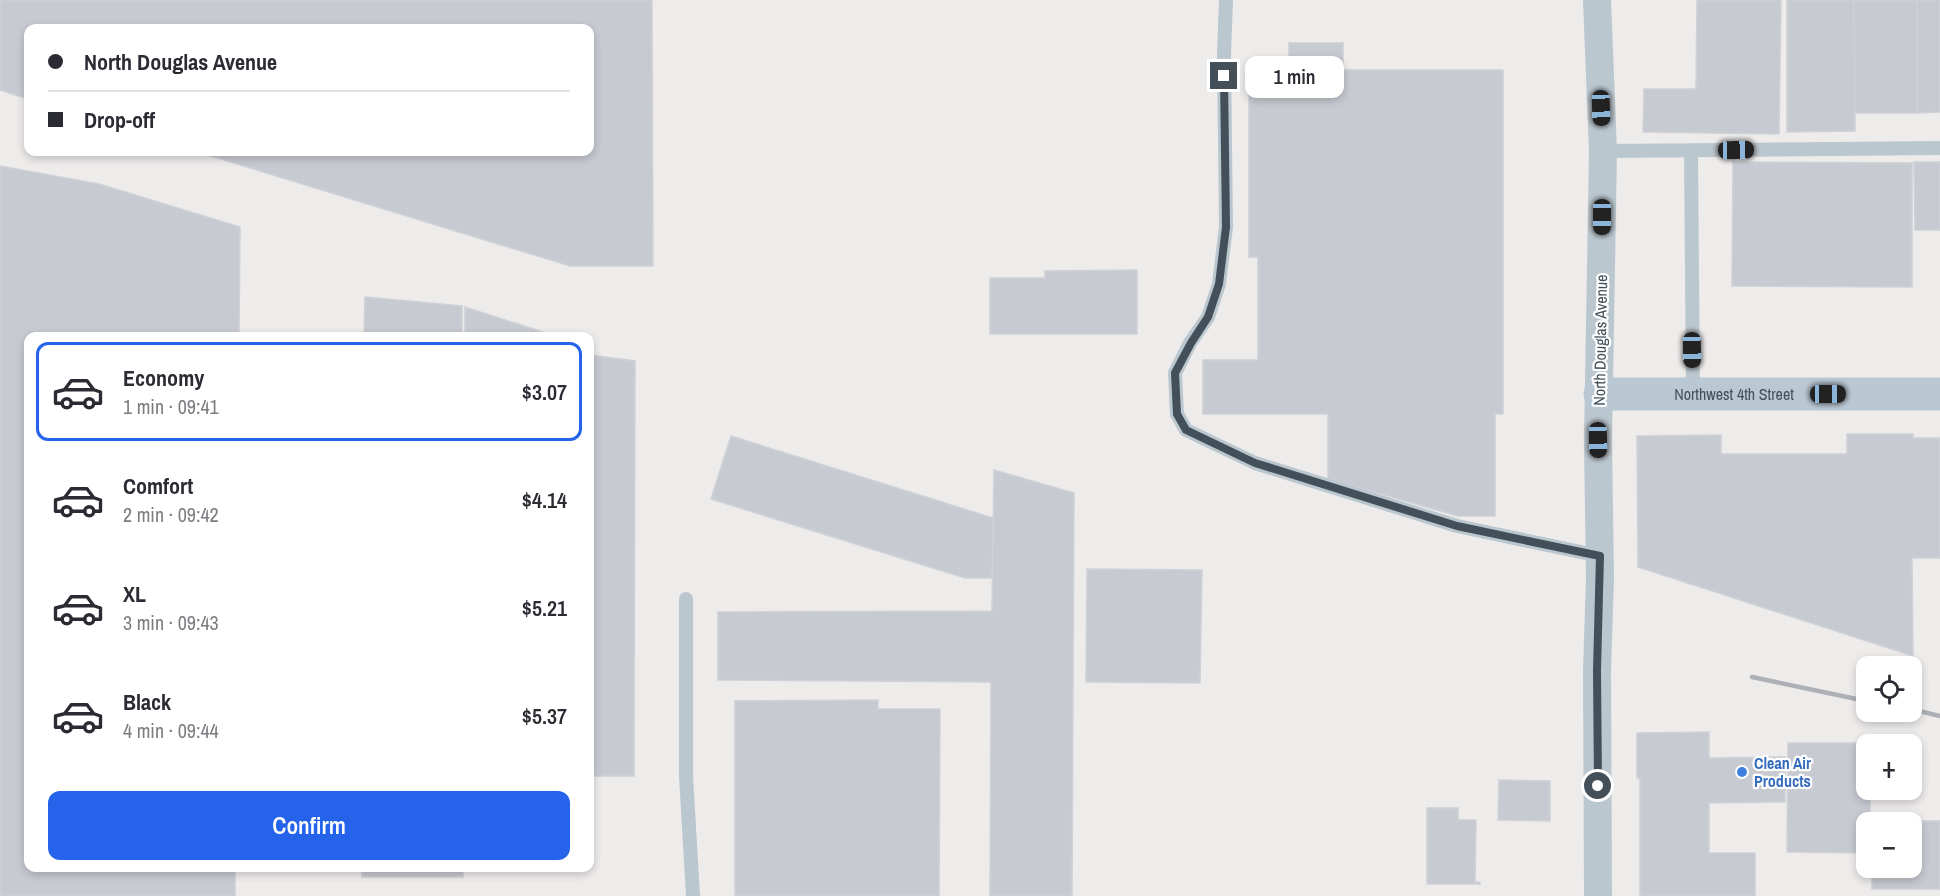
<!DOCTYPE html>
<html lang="en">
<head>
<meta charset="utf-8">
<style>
	body { margin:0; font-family:"Archivo Narrow",sans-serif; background:#f2f2f3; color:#2b2b33; height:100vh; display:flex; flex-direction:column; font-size:22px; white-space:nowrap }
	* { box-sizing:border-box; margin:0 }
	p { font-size:20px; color:#7c7c81 }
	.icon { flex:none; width:33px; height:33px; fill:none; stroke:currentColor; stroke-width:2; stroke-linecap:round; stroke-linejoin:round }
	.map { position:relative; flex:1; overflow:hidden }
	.details { position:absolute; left:24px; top:332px; width:570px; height:540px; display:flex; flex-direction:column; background:#fff; border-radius:12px; box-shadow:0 3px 9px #0003 }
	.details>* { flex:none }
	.banner { position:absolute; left:24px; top:24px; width:570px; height:132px; border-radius:12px; box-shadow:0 3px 9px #0003; display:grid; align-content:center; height:132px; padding:0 24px; background:#fff }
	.fabs { position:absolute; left:1856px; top:656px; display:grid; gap:12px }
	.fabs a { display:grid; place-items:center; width:66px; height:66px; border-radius:12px; background:#fff; box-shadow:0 3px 9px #0003; font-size:30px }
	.end { position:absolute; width:27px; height:27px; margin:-14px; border:8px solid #435059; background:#fff; box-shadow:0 0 0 3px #fff }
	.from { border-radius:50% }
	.bubble { position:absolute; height:42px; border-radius:12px; background:#fff; box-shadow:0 3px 9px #0003; font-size:20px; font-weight:600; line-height:42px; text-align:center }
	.car { position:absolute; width:18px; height:36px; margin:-18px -9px; border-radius:8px; box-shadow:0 0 4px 2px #0007; background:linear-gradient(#222 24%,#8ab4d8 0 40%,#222 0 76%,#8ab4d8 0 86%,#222 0) }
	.banner b { display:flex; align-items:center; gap:21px; height:57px; font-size:22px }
	.banner b+b { border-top:2px solid #e1e1e2 }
	.banner i { width:15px; height:15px; background:#2b2b33 }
	ul { padding:10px 0 0; list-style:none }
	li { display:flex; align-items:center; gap:18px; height:99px; margin:0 12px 9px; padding:0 12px; border:3px solid transparent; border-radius:12px }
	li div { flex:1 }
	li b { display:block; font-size:22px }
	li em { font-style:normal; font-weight:600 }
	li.active { border-color:#2563eb }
	li>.icon { width:54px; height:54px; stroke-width:1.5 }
	.cta { display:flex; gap:12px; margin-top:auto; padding:12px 24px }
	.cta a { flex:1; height:69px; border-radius:12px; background:#2563eb; color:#fff; font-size:24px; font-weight:600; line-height:69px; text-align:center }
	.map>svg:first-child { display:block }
	.building { fill:#c7cad1; stroke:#ced1d7; stroke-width:1.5 }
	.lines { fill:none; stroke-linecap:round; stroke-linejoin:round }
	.lane { stroke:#bbc7cf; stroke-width:14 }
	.street { stroke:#bbc7cf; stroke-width:28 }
	.secondary { stroke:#bac8d4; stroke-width:33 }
	.rail { stroke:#adb1b6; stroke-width:4.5 }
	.route { stroke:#435059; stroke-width:8 }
	.shop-dot { fill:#3f7fe0; stroke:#fff; stroke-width:2 }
	.labels { text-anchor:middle; stroke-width:4.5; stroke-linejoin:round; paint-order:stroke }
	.street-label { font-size:16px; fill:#435059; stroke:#fff }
	.shop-label { font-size:16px; font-weight:bold; fill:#366cbe; stroke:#fff; text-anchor:start }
</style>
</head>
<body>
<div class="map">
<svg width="1940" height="896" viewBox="0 0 1940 896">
	<rect width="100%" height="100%" fill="#eeebeb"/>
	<!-- building -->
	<path class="building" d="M0,0H652L653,266H570L198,152H590V28H28V99L0,90Z
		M1697,0H1781L1779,134L1643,132L1644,89H1696Z
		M1787,0H1854L1855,131L1787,132Z
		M1854,0H1917V113H1855Z
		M1917,0H1940V112L1917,113Z
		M1289,43H1343V70H1503V414H1495V516H1458L1328,479V414H1203V360H1258V257H1249V70H1289Z
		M1733,162L1912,163V287L1732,286Z
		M1914,162H1940V230H1915Z
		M0,166L99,184L240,227L239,336H28V867H235V896H0Z
		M1137,270V334H990V278H1045V271Z
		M365,297L462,306V336H364Z
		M465,307L555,336H465Z
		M590,355L635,361L634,776H590Z
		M1847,434H1913V438H1940V558H1912L1913,656L1638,567L1637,436L1721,435V454H1847Z
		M731,436L993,518L992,578H965L711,499Z
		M994,470L1074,493L1072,896H990L991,682L718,680V612L992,611Z
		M1087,569L1202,570L1200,683L1086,682Z
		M878,700V709H940L939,896H735V701Z
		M1709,732V758L1785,757V802L1709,803V853H1755V896H1640V778H1637V733Z
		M1788,743H1871L1866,744V789H1870V822H1866V853L1787,852Z
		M1499,780L1550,781V821L1498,820Z
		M1427,808H1458V820H1476L1475,882H1480V884H1427Z
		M1872,821H1940V889H1872V867H1911V822Z
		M362,867H463V877H362Z"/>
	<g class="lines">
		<!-- lane -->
		<path class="lane" d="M1226,0L1224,55L1226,227L1219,284L1208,317L1190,343L1175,373L1177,414L1186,430L1255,463L1457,526L1600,556
			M1691,150L1693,394
			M1603,151L1940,148
			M686,599V776L693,896"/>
		<!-- street -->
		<path class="street" d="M1597,0L1603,151L1598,440L1600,579L1597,670L1598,896"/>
		<!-- secondary -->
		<path class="secondary" id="s1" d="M1600,394H1940"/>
		<!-- rail -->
		<path class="rail" d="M1752,677L1866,701
			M1911,709L1940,716"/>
	</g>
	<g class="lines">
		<!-- route -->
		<path class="route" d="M1224,76L1226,227L1219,284L1208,317L1191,343L1175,373L1177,414L1186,430L1255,463L1457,526L1600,556L1597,670L1598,786"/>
	</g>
	<!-- markers -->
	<circle class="shop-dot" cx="1742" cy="772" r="6"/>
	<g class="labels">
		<!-- street labels -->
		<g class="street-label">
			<text transform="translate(1600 340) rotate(-89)" y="6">North Douglas Avenue</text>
			<text dy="6" stroke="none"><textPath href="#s1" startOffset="134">Northwest 4th Street</textPath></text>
		</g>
		<!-- shop labels -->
		<g class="shop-label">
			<text x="1754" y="769">Clean Air<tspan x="1754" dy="18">Products</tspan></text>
		</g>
	</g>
</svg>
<div class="fabs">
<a><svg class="icon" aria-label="locate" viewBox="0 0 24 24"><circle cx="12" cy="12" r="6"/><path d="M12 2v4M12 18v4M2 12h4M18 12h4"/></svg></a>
<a>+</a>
<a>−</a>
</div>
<i class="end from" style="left:1598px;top:786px"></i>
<i class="end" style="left:1224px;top:76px"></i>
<div class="bubble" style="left:1245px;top:56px;width:99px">1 min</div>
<i class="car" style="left:1601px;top:108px;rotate:178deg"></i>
<i class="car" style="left:1736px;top:150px;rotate:89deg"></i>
<i class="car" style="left:1602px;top:217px;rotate:180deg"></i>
<i class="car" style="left:1692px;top:350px;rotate:179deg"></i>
<i class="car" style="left:1828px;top:394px;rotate:90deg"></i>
<i class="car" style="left:1598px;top:440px;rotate:179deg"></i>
<div class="banner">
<b><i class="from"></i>North Douglas Avenue</b>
<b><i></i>Drop-off</b>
</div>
<section class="details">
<ul>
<li class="active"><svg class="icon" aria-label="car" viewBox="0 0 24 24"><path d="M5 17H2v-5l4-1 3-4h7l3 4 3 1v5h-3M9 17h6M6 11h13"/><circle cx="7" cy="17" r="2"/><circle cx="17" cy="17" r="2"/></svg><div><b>Economy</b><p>1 min · 09:41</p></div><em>$3.07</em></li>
<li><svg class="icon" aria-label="car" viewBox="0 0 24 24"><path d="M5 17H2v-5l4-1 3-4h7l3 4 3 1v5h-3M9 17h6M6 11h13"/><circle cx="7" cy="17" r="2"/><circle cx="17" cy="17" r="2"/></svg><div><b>Comfort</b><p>2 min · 09:42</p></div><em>$4.14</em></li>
<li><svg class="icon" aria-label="car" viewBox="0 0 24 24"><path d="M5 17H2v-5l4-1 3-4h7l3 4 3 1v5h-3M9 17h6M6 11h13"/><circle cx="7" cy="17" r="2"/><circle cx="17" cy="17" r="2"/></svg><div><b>XL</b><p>3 min · 09:43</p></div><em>$5.21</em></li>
<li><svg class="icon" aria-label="car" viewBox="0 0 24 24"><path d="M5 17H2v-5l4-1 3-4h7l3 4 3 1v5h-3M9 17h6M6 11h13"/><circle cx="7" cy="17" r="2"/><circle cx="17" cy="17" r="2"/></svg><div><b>Black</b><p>4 min · 09:44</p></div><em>$5.37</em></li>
</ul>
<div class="cta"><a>Confirm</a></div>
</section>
</div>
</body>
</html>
